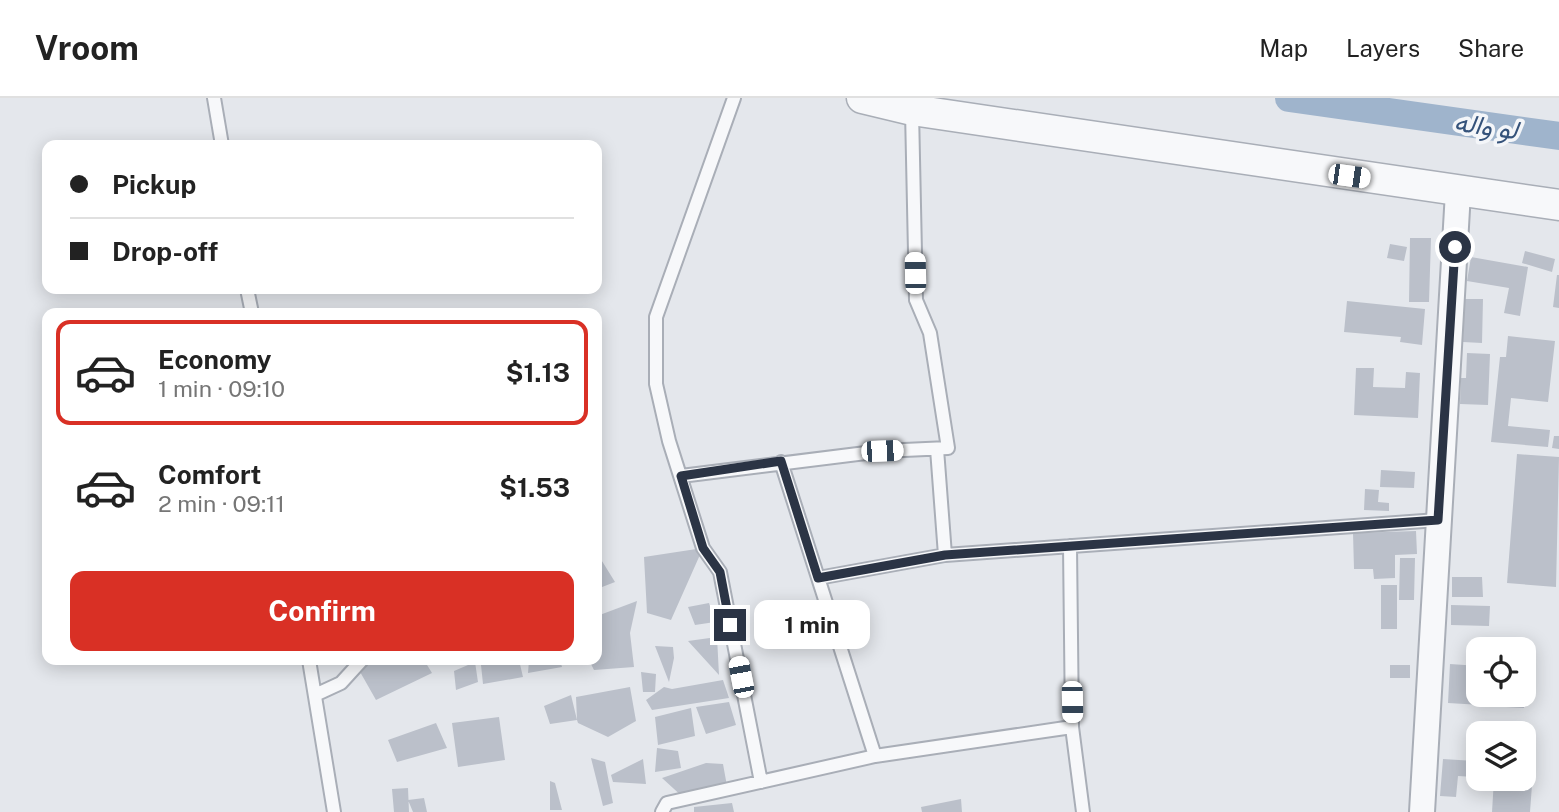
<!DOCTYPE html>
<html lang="en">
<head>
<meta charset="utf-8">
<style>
	body { margin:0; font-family:"Public Sans",Vazirmatn,sans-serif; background:#f2f2f2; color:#222; height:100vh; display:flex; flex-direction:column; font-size:26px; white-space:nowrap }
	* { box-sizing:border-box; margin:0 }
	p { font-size:23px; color:#767676 }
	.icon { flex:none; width:38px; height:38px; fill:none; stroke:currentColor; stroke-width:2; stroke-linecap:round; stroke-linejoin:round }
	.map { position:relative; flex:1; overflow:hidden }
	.sheet { position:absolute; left:42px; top:210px; width:560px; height:357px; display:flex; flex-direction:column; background:#fff; border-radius:14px; box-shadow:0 4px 18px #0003 }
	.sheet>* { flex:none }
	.guide { position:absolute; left:42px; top:42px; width:560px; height:154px; border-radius:14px; box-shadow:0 4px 18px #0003; display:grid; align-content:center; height:154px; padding:0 28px; background:#fff }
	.buttons { position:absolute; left:1466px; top:539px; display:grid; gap:14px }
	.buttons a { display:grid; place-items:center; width:70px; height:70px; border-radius:14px; background:#fff; box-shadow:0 4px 18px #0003; font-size:35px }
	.end { position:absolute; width:32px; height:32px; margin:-16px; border:9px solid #2b3445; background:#fff; box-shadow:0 0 0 4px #fff }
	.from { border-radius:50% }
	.bubble { position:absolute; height:49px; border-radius:14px; background:#fff; box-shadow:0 4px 18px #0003; font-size:23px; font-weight:700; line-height:49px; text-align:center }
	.car { position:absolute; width:21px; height:42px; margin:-21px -10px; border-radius:9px; box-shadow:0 0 5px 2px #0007; background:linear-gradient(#fff 24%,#345 0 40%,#fff 0 76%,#345 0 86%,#fff 0) }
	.guide b { display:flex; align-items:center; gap:24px; height:66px; font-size:26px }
	.guide b+b { border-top:2px solid #e0e0e0 }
	.guide i { width:18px; height:18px; background:#222 }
	ul { padding:12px 0 0; list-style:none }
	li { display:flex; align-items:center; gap:21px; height:105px; margin:0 14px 10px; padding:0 14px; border:4px solid transparent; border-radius:14px }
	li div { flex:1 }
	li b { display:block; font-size:26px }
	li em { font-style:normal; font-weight:700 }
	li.current { border-color:#d93025 }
	li>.icon { width:63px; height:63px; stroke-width:1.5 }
	.primary-button { display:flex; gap:14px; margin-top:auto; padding:14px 28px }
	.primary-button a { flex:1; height:80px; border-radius:14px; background:#d93025; color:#fff; font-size:28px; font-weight:700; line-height:80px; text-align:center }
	header { display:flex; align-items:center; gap:42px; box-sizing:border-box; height:98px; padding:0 35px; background:#fff; border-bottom:2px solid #e0e0e0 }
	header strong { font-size:33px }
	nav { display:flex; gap:38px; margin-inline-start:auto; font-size:24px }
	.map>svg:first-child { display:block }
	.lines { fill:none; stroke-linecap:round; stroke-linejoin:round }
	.canal { stroke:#9fb4cc; stroke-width:28 }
	.building { fill:#bbc0ca }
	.service-casing { stroke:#a9aeb7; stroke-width:16 }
	.minor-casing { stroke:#a9aeb7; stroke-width:28 }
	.tertiary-casing { stroke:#a9aeb7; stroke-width:33 }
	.service { stroke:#f7f8fa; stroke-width:12 }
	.minor { stroke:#f7f8fa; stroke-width:24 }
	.tertiary { stroke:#f7f8fa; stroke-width:30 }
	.route { stroke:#2b3445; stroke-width:9 }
	.labels { text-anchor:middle; stroke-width:7; stroke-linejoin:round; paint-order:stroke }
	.water-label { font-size:26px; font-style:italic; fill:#34527a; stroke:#f4f6f9 }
</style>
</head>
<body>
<header>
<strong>Vroom</strong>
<nav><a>Map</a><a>Layers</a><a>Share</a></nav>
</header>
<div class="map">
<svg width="1559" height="714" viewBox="0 0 1559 714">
	<rect width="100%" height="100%" fill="#e4e7ec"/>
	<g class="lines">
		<!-- canal -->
		<path class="canal" d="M1289,0L1559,38"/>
	</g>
	<!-- building -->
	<path class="building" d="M1410,140H1431L1429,204H1409Z
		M1390,146L1407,149L1404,163L1387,160Z
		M1525,153L1555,161L1552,174L1522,165Z
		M1471,159L1528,169L1520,218L1504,215L1509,190L1467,183Z
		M1557,177H1559V210L1553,209Z
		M1464,201H1483L1482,245L1463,244Z
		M1347,203L1425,211L1422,247L1400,244L1401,239L1344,234Z
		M1508,238L1555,243L1548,304L1511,300L1508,328L1550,332L1548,349L1491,344L1500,259H1506Z
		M1467,255L1490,256L1488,307L1460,306L1461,280H1466Z
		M1356,270H1374L1373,289L1405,290L1406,274L1420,275L1418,320L1354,317Z
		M1554,338H1559V351L1552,350Z
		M1517,356L1559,359L1556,489L1507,485Z
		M1381,372L1415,374L1414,390L1380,389Z
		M1365,391L1379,392L1378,404L1389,405V413L1364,412Z
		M1416,433L1417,456L1395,457V480L1374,481L1373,471H1354L1353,435Z
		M703,450L671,522L647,515L644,459Z
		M597,455L615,484L597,491Z
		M1400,460H1415L1414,502H1399Z
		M1452,479H1482L1483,499H1452Z
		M1381,487H1397V531H1381Z
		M637,503L630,535L634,569L594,572L589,562H597V518Z
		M709,505L715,524L695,527L688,509Z
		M1451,507L1490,508L1489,528L1451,527Z
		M717,539L719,577L688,543Z
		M655,548L673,549L674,560L669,584Z
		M373,562H424L432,575L376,602L359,572Z
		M492,562H519L523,579L483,586L481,567Z
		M529,562H560L562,569L528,575Z
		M475,564L478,584L456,592L454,573Z
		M1450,566L1479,568V597H1498V608L1448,605Z
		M1390,567H1410V580H1390Z
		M641,574L656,576L655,594H643Z
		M723,582L729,600L652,612L646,602L664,589L672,591Z
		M630,589L636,623L608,639L578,625L577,622L550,626L544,608L571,597L577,622L576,599Z
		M1507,597H1525L1524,610L1506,609Z
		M729,604L736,627L706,636L696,609Z
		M691,610L695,638L658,647L655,619Z
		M499,619L505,662L458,669L452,625Z
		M436,625L447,650L397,664L388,642Z
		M657,650L678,653L681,670L655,674Z
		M1525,659L1534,660L1530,714H1492L1494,681H1524Z
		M591,660L605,664L613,705L603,708Z
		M643,661L646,686L613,684L611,677Z
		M1443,661L1475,663L1474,679L1458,678L1456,699L1440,698Z
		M706,665L723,666L727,688L685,701L662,680Z
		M550,683L555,685L562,712H550Z
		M408,690L409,714H394L392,691Z
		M424,700L427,714H413L408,702Z
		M961,701L962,714H922L921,709Z
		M732,705L734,714H694V709Z"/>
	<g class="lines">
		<defs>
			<path id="service" d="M214,0L222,47
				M734,0L656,219V286L669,343L703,450L720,474L761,684
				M247,191L252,215
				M937,351L945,457
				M781,364L875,658
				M681,378L882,353L948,350L930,235L916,202L912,13
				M1070,448L1072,629L1083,714
				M818,480L945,457L1438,422
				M309,562L334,714
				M315,597L341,585L362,562
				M662,714L667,705L875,658L1072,629"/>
			<path id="minor" d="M1422,714L1458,94"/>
			<path id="tertiary" d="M862,0L912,12L1559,107"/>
		</defs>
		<!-- service casing -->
		<use href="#service" class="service-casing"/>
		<!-- minor casing -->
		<use href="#minor" class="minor-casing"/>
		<!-- tertiary casing -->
		<use href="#tertiary" class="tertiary-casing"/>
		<!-- service -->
		<use href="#service" class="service"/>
		<!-- minor -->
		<use href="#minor" class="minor"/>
		<!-- tertiary -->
		<use href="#tertiary" class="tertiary"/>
	</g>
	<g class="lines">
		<!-- route -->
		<path class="route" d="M730,527L720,474L703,450L681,378L781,363L818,480L945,457L1438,422L1455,149"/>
	</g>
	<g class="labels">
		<!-- water labels -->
		<g class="water-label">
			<text transform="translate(1486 28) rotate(8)" y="9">لو واله</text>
		</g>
	</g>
</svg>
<div class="buttons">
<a><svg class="icon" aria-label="locate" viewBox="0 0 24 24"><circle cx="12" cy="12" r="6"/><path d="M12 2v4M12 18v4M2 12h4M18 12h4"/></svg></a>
<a><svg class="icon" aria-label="layers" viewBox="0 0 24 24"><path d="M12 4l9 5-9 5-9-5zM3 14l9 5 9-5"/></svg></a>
</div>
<i class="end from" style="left:1455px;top:149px"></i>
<i class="end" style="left:730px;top:527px"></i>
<div class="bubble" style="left:754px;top:502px;width:116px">1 min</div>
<i class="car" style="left:1349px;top:78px;rotate:98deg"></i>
<i class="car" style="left:915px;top:175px;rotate:359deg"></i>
<i class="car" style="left:882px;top:353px;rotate:88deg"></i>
<i class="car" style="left:741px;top:579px;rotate:349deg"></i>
<i class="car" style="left:1072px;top:604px;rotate:179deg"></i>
<div class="guide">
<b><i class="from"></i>Pickup</b>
<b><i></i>Drop-off</b>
</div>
<section class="sheet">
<ul>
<li class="current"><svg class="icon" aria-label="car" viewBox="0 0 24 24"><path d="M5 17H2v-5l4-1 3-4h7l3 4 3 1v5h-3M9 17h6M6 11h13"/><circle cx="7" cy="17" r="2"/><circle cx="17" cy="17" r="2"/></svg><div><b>Economy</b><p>1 min · 09:10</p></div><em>$1.13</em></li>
<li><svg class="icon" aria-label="car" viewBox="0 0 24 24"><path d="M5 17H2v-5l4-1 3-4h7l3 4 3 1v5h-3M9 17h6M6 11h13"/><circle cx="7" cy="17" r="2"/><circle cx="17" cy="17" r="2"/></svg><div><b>Comfort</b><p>2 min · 09:11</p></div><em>$1.53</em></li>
</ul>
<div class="primary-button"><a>Confirm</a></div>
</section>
</div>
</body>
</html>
